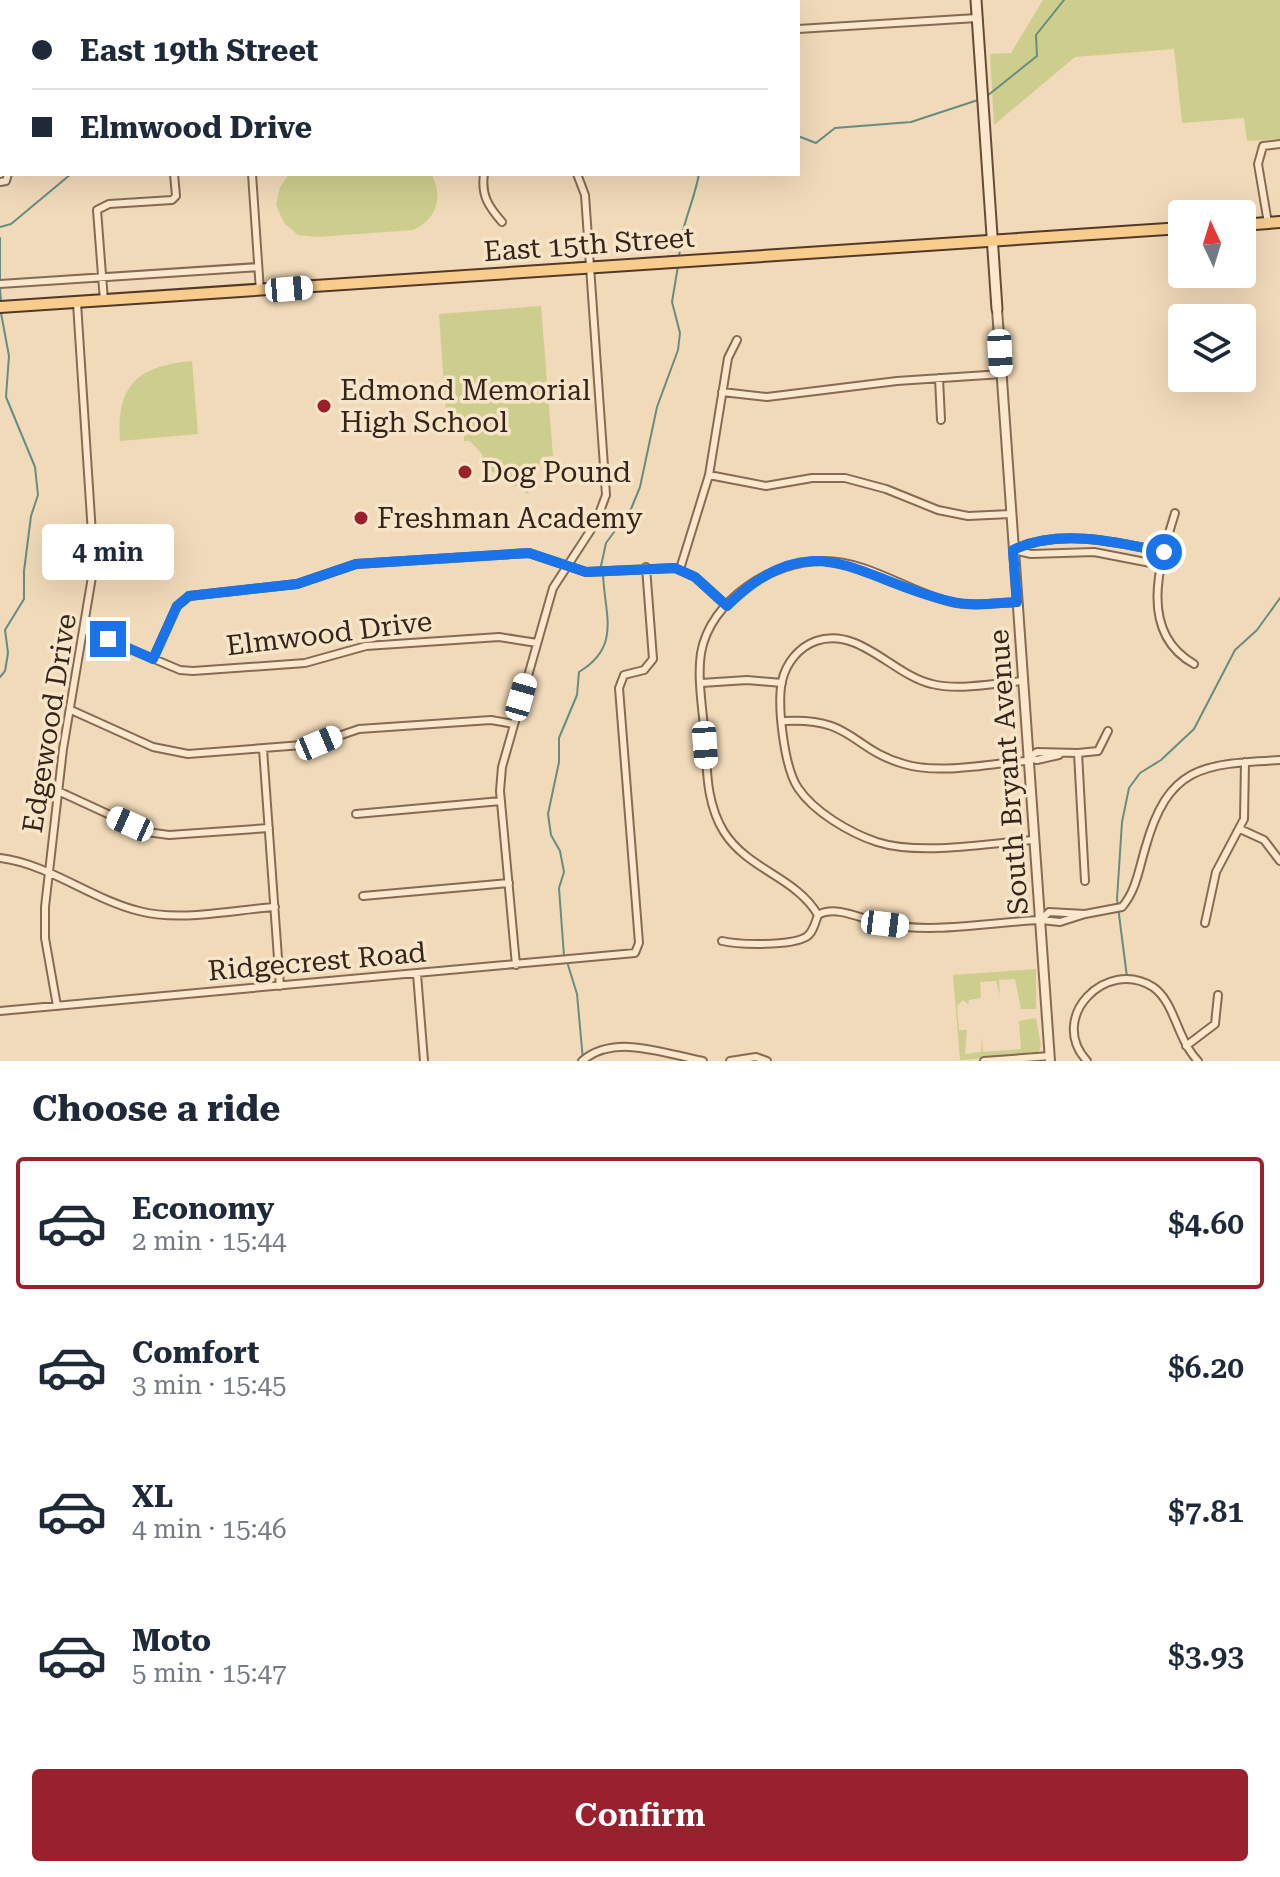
<!DOCTYPE html>
<html lang="en">
<head>
<meta charset="utf-8">
<style>
	body { margin:0; font-family:"Roboto Serif",serif; background:#f2f2f3; color:#1f2937; height:100vh; display:flex; flex-direction:column; font-size:30px; white-space:nowrap }
	* { box-sizing:border-box; margin:0 }
	p { font-size:26px; color:#747a83 }
	.icon { flex:none; width:44px; height:44px; fill:none; stroke:currentColor; stroke-width:2; stroke-linecap:round; stroke-linejoin:round }
	.map { position:relative; height:1061px; overflow:hidden }
	.panel { display:flex; flex-direction:column; background:#fff; flex:1 }
	.panel>* { flex:none }
	.top-card { position:absolute; left:0px; top:0px; width:800px; height:176px; box-shadow:0 8px 32px #0002; display:grid; align-content:center; height:176px; padding:0 32px; background:#fff }
	.needle { width:52px; rotate:356deg }
	.fabs { position:absolute; left:1168px; top:200px; display:grid; gap:16px }
	.fabs a { display:grid; place-items:center; width:88px; height:88px; border-radius:8px; background:#fff; box-shadow:0 8px 32px #0002; font-size:40px }
	.end { position:absolute; width:36px; height:36px; margin:-18px; border:10px solid #1a73e8; background:#fff; box-shadow:0 0 0 4px #fff }
	.from { border-radius:50% }
	.bubble { position:absolute; height:56px; border-radius:8px; background:#fff; box-shadow:0 8px 32px #0002; font-size:26px; font-weight:600; line-height:56px; text-align:center }
	.car { position:absolute; width:24px; height:48px; margin:-24px -12px; border-radius:10px; box-shadow:0 0 6px 2px #0007; background:linear-gradient(#fff 24%,#345 0 40%,#fff 0 76%,#345 0 86%,#fff 0) }
	.top-card b { display:flex; align-items:center; gap:28px; height:76px; font-size:30px }
	.top-card b+b { border-top:2px solid #e0e1e3 }
	.top-card i { width:20px; height:20px; background:#1f2937 }
	ul { padding:0; list-style:none }
	li { display:flex; align-items:center; gap:24px; height:132px; margin:0 16px 12px; padding:0 16px; border:4px solid transparent; border-radius:8px }
	li div { flex:1 }
	li b { display:block; font-size:30px }
	li em { font-style:normal; font-weight:600 }
	li.on { border-color:#99202d }
	li>.icon { width:72px; height:72px; stroke-width:1.5 }
	h2 { padding:0 32px; font-size:36px; line-height:96px }
	.cta { display:flex; gap:16px; margin-top:auto; padding:16px 32px }
	.cta a { flex:1; height:92px; border-radius:8px; background:#99202d; color:#fff; font-size:32px; font-weight:600; line-height:92px; text-align:center }
	.map>svg:first-child { display:block }
	.green { fill:#cdce8d }
	.lines { fill:none; stroke-linecap:round; stroke-linejoin:round }
	.stream { stroke:#668d80; stroke-width:2 }
	.minor-casing { stroke:#876a53; stroke-width:10 }
	.tertiary-casing { stroke:#876a53; stroke-width:12 }
	.secondary-casing { stroke:#684b37; stroke-width:13 }
	.primary-casing { stroke:#543828; stroke-width:14 }
	.minor { stroke:#fbe8cc; stroke-width:6 }
	.tertiary { stroke:#fbe8cc; stroke-width:8 }
	.secondary { stroke:#fbe8cc; stroke-width:9 }
	.primary { stroke:#f8cc8d; stroke-width:10 }
	.route { stroke:#1a73e8; stroke-width:10 }
	.poi-dot { fill:#99202d; stroke:#f7e5c9; stroke-width:3 }
	.labels { text-anchor:middle; stroke-width:7; stroke-linejoin:round; paint-order:stroke }
	.street-label { font-size:28px; fill:#352419; stroke:#f7e5c9 }
	.poi-label { font-size:28px; fill:#352419; stroke:#f7e5c9; text-anchor:start }
</style>
</head>
<body>
<div class="map">
<svg width="1280" height="1061" viewBox="0 0 1280 1061">
	<rect width="100%" height="100%" fill="#f0dab9"/>
	<!-- green -->
	<path class="green" d="M1043,0H1280V139L1247,141L1244,118L1182,123L1174,49L1075,57L994,125L990,54L1011,53Z
		M289,174H431C444,196 437,220 413,230L317,237L298,235L284,223L276,205L280,187Z
		M541,306L553,456L542,457L528,494L485,467L482,454L470,441H464V432H457L456,417H446L439,314Z
		M192,361L198,434L120,441C116,384 138,366 192,361Z
		M1036,969V1009H1021L1015,979L999,980L1000,995L996,981L980,982L981,998L969,1000L968,1004L963,1000L957,1006L959,1030H967L965,1054L981,1052L982,1037L983,1052L1021,1049L1019,1021L1036,1018L1041,1046L1038,1054L960,1060L953,975Z"/>
	<g class="lines">
		<!-- stream -->
		<path class="stream" d="M987,96L1037,56L1036,35L1064,0
			M798,136L816,143L835,128L911,122L981,99
			M0,227L11,224L71,174
			M0,238V282
			M679,259C680,226 693,206 699,174
			M0,288L1,301
			M601,566L606,543L631,509L640,487L657,407L678,350L680,333L672,302L678,266
			M0,677L5,671L8,653L5,630L24,599V571L31,516L38,495L35,467L6,397L9,356L1,313
			M564,956L559,888L564,872L560,851L551,835L548,814L559,762V738L577,695L579,672C621,647 605,616 603,575
			M568,965L577,994L583,1060
			M1127,977L1117,899L1122,822L1129,788L1140,773L1161,760L1194,729L1235,650L1257,630L1280,598"/>
		<defs>
			<path id="minor" d="M138,0L141,2
				M254,0V2
				M336,0V2
				M472,0V2
				M573,0V2
				M798,29L977,18
				M0,131H2
				M252,174L260,291
				M484,174C481,195 488,206 502,222
				M0,182L6,181L8,174
				M1268,223L1258,164L1263,146L1280,144
				M0,284L258,267
				M104,301L97,210L109,204L172,200L176,196L174,174
				M939,378L941,420
				M722,392L767,397L897,381L1002,374
				M709,475L766,486L812,478H845L886,489L938,510L968,516L1011,514
				M1175,513C1160,562 1137,632 1194,664
				M1013,550C1058,528 1117,542 1164,552
				M1013,550L1031,554L1094,552L1161,565
				M680,569L709,475L728,358L737,340
				M85,630L180,670L193,671L305,663L366,646L499,637L537,643
				M153,659L177,606L189,596L297,584L356,564L529,553L586,572L675,568L695,577L727,606
				M1023,681C994,683 960,691 932,684C894,676 859,626 816,641C799,647 786,663 782,681C777,705 784,767 798,788C814,812 850,833 877,842C921,856 988,843 1034,840
				M701,683L747,680L782,683
				M71,710L153,747L188,754L315,744L359,729L491,720L514,724
				M784,721C853,717 851,749 904,764C941,775 990,763 1028,761
				M263,749L280,986
				M1078,753L1098,751L1108,731
				M1028,758L1037,752L1078,753L1085,881
				M1028,758L1037,760L1059,755
				M58,791L147,832L169,835L269,828
				M356,814L501,801
				M1240,829L1264,840L1280,861
				M0,858C49,864 91,899 139,911C180,922 232,910 275,907
				M363,896L509,883
				M818,915C796,877 748,870 724,832C706,803 707,770 705,738C703,711 697,679 701,653C710,600 773,560 824,561C869,561 908,592 951,602C972,607 995,603 1017,602
				M1041,920L1049,912L1085,914L1122,907C1136,891 1139,869 1145,849C1168,766 1201,764 1280,760
				M1205,923L1216,872L1244,819L1245,762
				M722,941C739,945 791,946 806,937C813,933 815,923 818,915C837,904 865,921 884,924C935,934 990,922 1041,920L1060,922L1085,914
				M516,965L500,791L502,767L553,588L596,522L606,495L585,195L577,174
				M417,974L424,1061
				M57,1006L45,938V907L63,749L94,565L77,303
				M0,1011L635,953L639,943L619,688L624,675L644,670L653,659L646,567
				M1186,1046L1215,1024L1218,995
				M582,1061C615,1033 665,1054 703,1061
				M730,1061L756,1057L767,1061
				M984,1061L1050,1056
				M1087,1061C1047,1018 1106,957 1153,987C1175,1002 1177,1040 1198,1061"/>
			<path id="tertiary" d="M997,309L1050,1061"/>
			<path id="secondary" d="M976,0L997,309"/>
			<path id="primary" d="M1242,225L1280,222
				M0,307L1182,228"/>
		</defs>
		<!-- minor casing -->
		<use href="#minor" class="minor-casing"/>
		<!-- tertiary casing -->
		<use href="#tertiary" class="tertiary-casing"/>
		<!-- secondary casing -->
		<use href="#secondary" class="secondary-casing"/>
		<!-- primary casing -->
		<use href="#primary" class="primary-casing"/>
		<!-- minor -->
		<use href="#minor" class="minor"/>
		<!-- tertiary -->
		<use href="#tertiary" class="tertiary"/>
		<!-- secondary -->
		<use href="#secondary" class="secondary"/>
		<!-- primary -->
		<use href="#primary" class="primary"/>
	</g>
	<g class="lines">
		<!-- route -->
		<path class="route" d="M108,639L153,659L177,606L189,596L297,584L356,564L529,553L586,572L675,568L695,577L727,606C814,520 858,580 949,601C972,607 994,603 1017,602L1013,550C1058,528 1117,542 1164,552"/>
	</g>
	<!-- markers -->
	<g class="poi-dot">
		<circle cx="324" cy="406" r="8"/>
		<circle cx="465" cy="472" r="8"/>
		<circle cx="361" cy="518" r="8"/>
	</g>
	<g class="labels">
		<!-- street labels -->
		<g class="street-label">
			<text transform="translate(589 244) rotate(-4)" y="10">East 15th Street</text>
			<text transform="translate(329 633) rotate(-7)" y="10">Elmwood Drive</text>
			<text transform="translate(49 723) rotate(-81)" y="10">Edgewood Drive</text>
			<text transform="translate(1008 772) rotate(-94)" y="10">South Bryant Avenue</text>
			<text transform="translate(317 961) rotate(-5)" y="10">Ridgecrest Road</text>
		</g>
		<!-- poi labels -->
		<g class="poi-label">
			<text x="340" y="400">Edmond Memorial<tspan x="340" dy="32">High School</tspan></text>
			<text x="481" y="482">Dog Pound</text>
			<text x="377" y="528">Freshman Academy</text>
		</g>
	</g>
</svg>
<div class="fabs">
<a><svg class="needle" viewBox="-14 -14 28 28"><path d="M0-13l5 13h-10z" fill="#e53935"/><path d="M0 13l5-13h-10z" fill="#747a83"/></svg></a>
<a><svg class="icon" aria-label="layers" viewBox="0 0 24 24"><path d="M12 4l9 5-9 5-9-5zM3 14l9 5 9-5"/></svg></a>
</div>
<i class="end from" style="left:1164px;top:552px"></i>
<i class="end" style="left:108px;top:639px"></i>
<div class="bubble" style="left:42px;top:524px;width:132px">4 min</div>
<i class="car" style="left:289px;top:289px;rotate:85deg"></i>
<i class="car" style="left:1000px;top:353px;rotate:177deg"></i>
<i class="car" style="left:521px;top:697px;rotate:16deg"></i>
<i class="car" style="left:319px;top:743px;rotate:67deg"></i>
<i class="car" style="left:705px;top:745px;rotate:176deg"></i>
<i class="car" style="left:130px;top:824px;rotate:294deg"></i>
<i class="car" style="left:885px;top:924px;rotate:97deg"></i>
<div class="top-card">
<b><i class="from"></i>East 19th Street</b>
<b><i></i>Elmwood Drive</b>
</div>
</div>
<section class="panel">
<h2>Choose a ride</h2>
<ul>
<li class="on"><svg class="icon" aria-label="car" viewBox="0 0 24 24"><path d="M5 17H2v-5l4-1 3-4h7l3 4 3 1v5h-3M9 17h6M6 11h13"/><circle cx="7" cy="17" r="2"/><circle cx="17" cy="17" r="2"/></svg><div><b>Economy</b><p>2 min · 15:44</p></div><em>$4.60</em></li>
<li><svg class="icon" aria-label="car" viewBox="0 0 24 24"><path d="M5 17H2v-5l4-1 3-4h7l3 4 3 1v5h-3M9 17h6M6 11h13"/><circle cx="7" cy="17" r="2"/><circle cx="17" cy="17" r="2"/></svg><div><b>Comfort</b><p>3 min · 15:45</p></div><em>$6.20</em></li>
<li><svg class="icon" aria-label="car" viewBox="0 0 24 24"><path d="M5 17H2v-5l4-1 3-4h7l3 4 3 1v5h-3M9 17h6M6 11h13"/><circle cx="7" cy="17" r="2"/><circle cx="17" cy="17" r="2"/></svg><div><b>XL</b><p>4 min · 15:46</p></div><em>$7.81</em></li>
<li><svg class="icon" aria-label="car" viewBox="0 0 24 24"><path d="M5 17H2v-5l4-1 3-4h7l3 4 3 1v5h-3M9 17h6M6 11h13"/><circle cx="7" cy="17" r="2"/><circle cx="17" cy="17" r="2"/></svg><div><b>Moto</b><p>5 min · 15:47</p></div><em>$3.93</em></li>
</ul>
<div class="cta"><a>Confirm</a></div>
</section>
</body>
</html>
